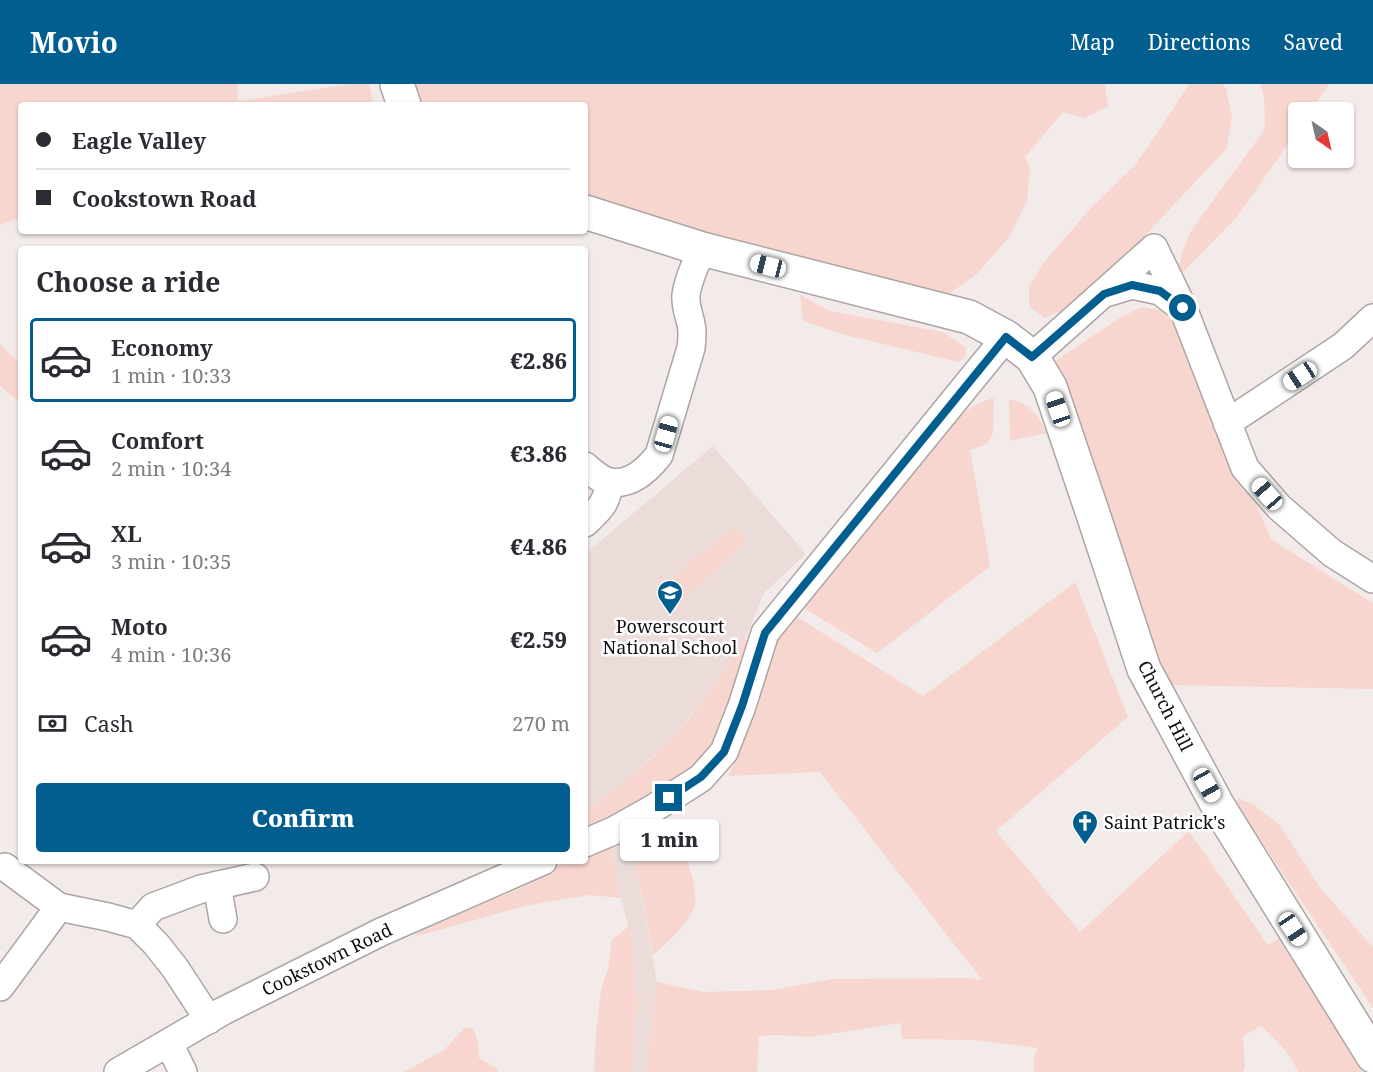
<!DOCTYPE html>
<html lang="en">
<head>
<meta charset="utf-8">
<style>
	body { margin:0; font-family:"Noto Serif",serif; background:#f7f7f7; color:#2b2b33; height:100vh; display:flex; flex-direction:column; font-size:22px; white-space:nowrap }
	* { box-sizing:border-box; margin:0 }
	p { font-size:20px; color:#7c7c81 }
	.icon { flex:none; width:33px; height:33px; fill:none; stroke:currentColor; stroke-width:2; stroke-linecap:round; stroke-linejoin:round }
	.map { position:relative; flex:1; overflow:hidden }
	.sheet { position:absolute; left:18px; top:162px; width:570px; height:618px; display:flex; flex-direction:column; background:#fff; border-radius:6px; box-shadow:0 2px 4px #0004 }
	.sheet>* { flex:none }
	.banner { position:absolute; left:18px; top:18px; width:570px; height:132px; border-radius:6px; box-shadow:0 2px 4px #0004; display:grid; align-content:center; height:132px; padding:0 18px; background:#fff }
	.needle { width:39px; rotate:146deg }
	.fabs { position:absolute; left:1288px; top:18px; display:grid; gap:12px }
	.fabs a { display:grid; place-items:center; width:66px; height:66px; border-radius:6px; background:#fff; box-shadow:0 2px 4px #0004; font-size:30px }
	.end { position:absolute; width:27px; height:27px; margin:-14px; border:8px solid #015e8f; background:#fff; box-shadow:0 0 0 3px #fff }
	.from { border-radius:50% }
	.bubble { position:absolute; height:42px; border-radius:6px; background:#fff; box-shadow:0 2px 4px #0004; font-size:20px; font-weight:800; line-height:42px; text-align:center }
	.car { position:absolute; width:18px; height:36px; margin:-18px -9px; border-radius:8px; box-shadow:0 0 4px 2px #0007; background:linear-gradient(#fff 24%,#345 0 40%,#fff 0 76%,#345 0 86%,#fff 0) }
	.banner b { display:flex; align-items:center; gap:21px; height:57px; font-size:22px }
	.banner b+b { border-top:2px solid #e1e1e2 }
	.banner i { width:15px; height:15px; background:#2b2b33 }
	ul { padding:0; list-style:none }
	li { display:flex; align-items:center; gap:18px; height:84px; margin:0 12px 9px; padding:0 6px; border:3px solid transparent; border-radius:6px }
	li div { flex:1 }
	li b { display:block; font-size:22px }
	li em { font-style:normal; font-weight:800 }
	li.on { border-color:#015e8f }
	li>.icon { width:54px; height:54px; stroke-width:1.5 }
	h2 { padding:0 18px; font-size:27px; line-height:72px }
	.pay { display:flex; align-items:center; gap:15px; height:66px; padding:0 18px; font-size:22px }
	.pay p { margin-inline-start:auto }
	.cta { display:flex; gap:12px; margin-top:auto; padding:12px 18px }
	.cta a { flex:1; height:69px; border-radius:6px; background:#015e8f; color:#fff; font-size:24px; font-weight:800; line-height:69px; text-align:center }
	header { display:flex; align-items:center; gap:36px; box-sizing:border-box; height:84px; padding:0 30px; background:#015e8f; color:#fff }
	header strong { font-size:28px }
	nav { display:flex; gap:33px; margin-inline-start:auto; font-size:21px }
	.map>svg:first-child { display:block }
	.built { fill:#ecdcd9 }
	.green { fill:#f7d6cf }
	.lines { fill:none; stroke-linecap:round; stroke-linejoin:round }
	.minor-casing { stroke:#aca5a4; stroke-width:30 }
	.major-casing { stroke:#aca5a4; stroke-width:36 }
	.minor { stroke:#fff; stroke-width:27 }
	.major { stroke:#fff; stroke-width:33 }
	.route { stroke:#015e8f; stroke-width:8 }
	.labels { text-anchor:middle; stroke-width:5; stroke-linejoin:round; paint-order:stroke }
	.poi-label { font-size:18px; fill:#0f0d0d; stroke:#fff }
	.street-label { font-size:18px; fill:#0f0d0d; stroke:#fff }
</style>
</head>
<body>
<header>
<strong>Movio</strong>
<nav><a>Map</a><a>Directions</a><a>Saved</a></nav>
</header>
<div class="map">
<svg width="1373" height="988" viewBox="0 0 1373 988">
	<rect width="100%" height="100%" fill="#f3ebea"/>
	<!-- built -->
	<path class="built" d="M713,362L806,470L764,509L745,555L708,610L670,656L621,702L585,727V470Z
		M631,752L657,898L646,988H632L638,921L633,860L621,814L611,761Z"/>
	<!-- green -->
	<path class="green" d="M0,0H237L238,17L350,0H369L373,17L359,21H21V133L0,141Z
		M409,0H1105L1108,22L1085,34L1063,28L1025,73L1030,84L1027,117L1010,152L977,190L946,212L877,200L585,114V21H416Z
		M1189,0H1222L1226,4L1232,33L1227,64L1128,170L1063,226L1044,234L1029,222V202L1045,177L1089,126L1135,81L1156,51Z
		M1260,0H1329L1310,28H1299V44L1237,133L1178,193L1181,171L1191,147L1265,45L1264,12Z
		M800,211L830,227L943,248L965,263L966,271L959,278L845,251L803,237Z
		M1142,223L1170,228L1272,456L1373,519V605L1169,601L1134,532L1052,279L1121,233Z
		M0,260L21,281V320L0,302Z
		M994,314L993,349L987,360L970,366L990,480L988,484L877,569L802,523L847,472L950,342C964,328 974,319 994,314Z
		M1009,316C1029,317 1039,333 1047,349L1010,357Z
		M730,445L739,446L745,453L744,461L683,515L675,513L668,503L675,492Z
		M1075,498L1128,633L996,747L1080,848L1189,747L1268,861L1283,852L1362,988H1299L1286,967L1261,941L1243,953L1245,984L1243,988H1034V973L1038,964L974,956L902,955L901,939L810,953L775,951L759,952L757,988H646L657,898L703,908L772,906L833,895L970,894L982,896L820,688L729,692L752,634L769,571L778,554L794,531L923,612Z
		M745,555L752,558L725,635L707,670L675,703L585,750V727C615,706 645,683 670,656C699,625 722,590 745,555Z
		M1238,714L1253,720L1279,740L1321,805L1373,863V924L1237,721Z
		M654,738L675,742C681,761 701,805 694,823C687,842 667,858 653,872L631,752Z
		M611,761L621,814L589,811L529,821L414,853L421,846L456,829L507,810L530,800L551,785L572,777H585V772Z
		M629,842L633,860L638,921L632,988H594L596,949L601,906L608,885L612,856Z
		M464,944H473L478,958L479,974L498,985V988H404L444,966Z"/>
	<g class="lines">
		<defs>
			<path id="minor" d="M1105,209L1132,201L1160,207L1182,224
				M1032,273L1154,164L1183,224L1245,384L1279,423L1332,469L1373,495
				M1227,339L1343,262L1373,234
				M585,382C592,388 600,396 610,398C631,402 648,385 659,371L691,264C692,256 693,248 691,240C689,230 685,222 686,211C688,195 696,179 702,165
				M585,439C601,424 606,420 610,398
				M585,759L613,747L654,724L701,694L724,668L742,622L765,549L1006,253
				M5,783L59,823L108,833L137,841L156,860L175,884L209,936
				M217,801L223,835
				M137,841L153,823L201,805L255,793
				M0,903L59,823
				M169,959L183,988
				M118,988L223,927L381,848L543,777"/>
			<path id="major" d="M397,0L404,21
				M585,128L702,165L969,233L1006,253L1032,273L1050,303L1095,436L1144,585L1218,722L1373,972"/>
		</defs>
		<!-- minor casing -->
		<use href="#minor" class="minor-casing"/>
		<!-- major casing -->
		<use href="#major" class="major-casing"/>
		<!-- minor -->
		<use href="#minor" class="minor"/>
		<!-- major -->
		<use href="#major" class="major"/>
	</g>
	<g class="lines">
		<!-- route -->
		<path class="route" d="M669,714L701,693L724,668L742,622L765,549L1006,253L1032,273L1104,210L1132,201L1160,207L1183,224"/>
	</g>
	<!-- icons -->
	<defs>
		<symbol id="school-pin" viewBox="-11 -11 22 30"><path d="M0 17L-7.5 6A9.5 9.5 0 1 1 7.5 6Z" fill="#015e8f" stroke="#fff"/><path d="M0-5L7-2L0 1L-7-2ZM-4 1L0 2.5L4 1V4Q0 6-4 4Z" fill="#fff"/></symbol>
		<symbol id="church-pin" viewBox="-11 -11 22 30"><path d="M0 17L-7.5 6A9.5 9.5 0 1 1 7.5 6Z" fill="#015e8f" stroke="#fff"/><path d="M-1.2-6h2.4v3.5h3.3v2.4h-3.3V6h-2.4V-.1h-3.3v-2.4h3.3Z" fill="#fff"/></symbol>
	</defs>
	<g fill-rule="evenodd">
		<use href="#school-pin" x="655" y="494" width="30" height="40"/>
		<use href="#church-pin" x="1070" y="724" width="30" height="40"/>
	</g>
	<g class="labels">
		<!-- poi labels -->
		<g class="poi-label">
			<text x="670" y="549">Powerscourt<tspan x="670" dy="21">National School</tspan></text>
			<text x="1104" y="745" text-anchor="start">Saint Patrick's</text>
		</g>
		<!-- street labels -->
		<g class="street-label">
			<text transform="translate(1165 622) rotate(63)" y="6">Church Hill</text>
			<text transform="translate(327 876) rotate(-26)" y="6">Cookstown Road</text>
		</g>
	</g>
</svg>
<div class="fabs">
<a><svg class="needle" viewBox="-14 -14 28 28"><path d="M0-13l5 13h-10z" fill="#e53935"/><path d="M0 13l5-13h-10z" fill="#7c7c81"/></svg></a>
</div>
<i class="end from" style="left:1183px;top:224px"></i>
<i class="end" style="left:669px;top:714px"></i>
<div class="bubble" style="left:620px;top:735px;width:99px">1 min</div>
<i class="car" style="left:768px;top:182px;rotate:284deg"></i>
<i class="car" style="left:1300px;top:292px;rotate:237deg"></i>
<i class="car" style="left:1058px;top:325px;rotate:341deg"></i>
<i class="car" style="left:666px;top:350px;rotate:16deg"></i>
<i class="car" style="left:1267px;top:410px;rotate:319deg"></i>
<i class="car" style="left:1207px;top:701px;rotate:151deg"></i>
<i class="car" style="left:1293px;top:845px;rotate:146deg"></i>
<div class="banner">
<b><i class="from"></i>Eagle Valley</b>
<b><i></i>Cookstown Road</b>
</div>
<section class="sheet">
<h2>Choose a ride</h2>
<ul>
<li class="on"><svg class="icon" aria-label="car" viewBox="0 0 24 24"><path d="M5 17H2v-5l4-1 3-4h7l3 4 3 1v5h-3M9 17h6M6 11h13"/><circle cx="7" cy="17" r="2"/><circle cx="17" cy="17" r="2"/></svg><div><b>Economy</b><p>1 min · 10:33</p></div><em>€2.86</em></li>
<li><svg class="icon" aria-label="car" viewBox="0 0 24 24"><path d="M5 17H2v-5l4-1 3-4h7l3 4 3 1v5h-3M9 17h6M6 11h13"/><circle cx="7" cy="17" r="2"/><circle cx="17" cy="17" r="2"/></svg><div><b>Comfort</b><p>2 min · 10:34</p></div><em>€3.86</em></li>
<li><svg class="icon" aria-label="car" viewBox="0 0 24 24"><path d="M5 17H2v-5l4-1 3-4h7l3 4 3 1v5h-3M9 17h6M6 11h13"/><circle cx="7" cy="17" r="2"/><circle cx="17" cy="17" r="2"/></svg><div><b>XL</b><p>3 min · 10:35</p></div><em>€4.86</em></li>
<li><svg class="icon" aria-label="car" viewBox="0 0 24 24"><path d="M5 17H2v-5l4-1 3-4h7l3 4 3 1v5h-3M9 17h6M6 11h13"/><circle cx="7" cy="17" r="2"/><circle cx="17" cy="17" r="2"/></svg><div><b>Moto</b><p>4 min · 10:36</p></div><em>€2.59</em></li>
</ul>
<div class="pay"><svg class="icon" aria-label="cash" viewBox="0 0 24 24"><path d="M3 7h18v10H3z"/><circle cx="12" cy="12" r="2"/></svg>Cash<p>270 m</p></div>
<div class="cta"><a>Confirm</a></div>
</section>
</div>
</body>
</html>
